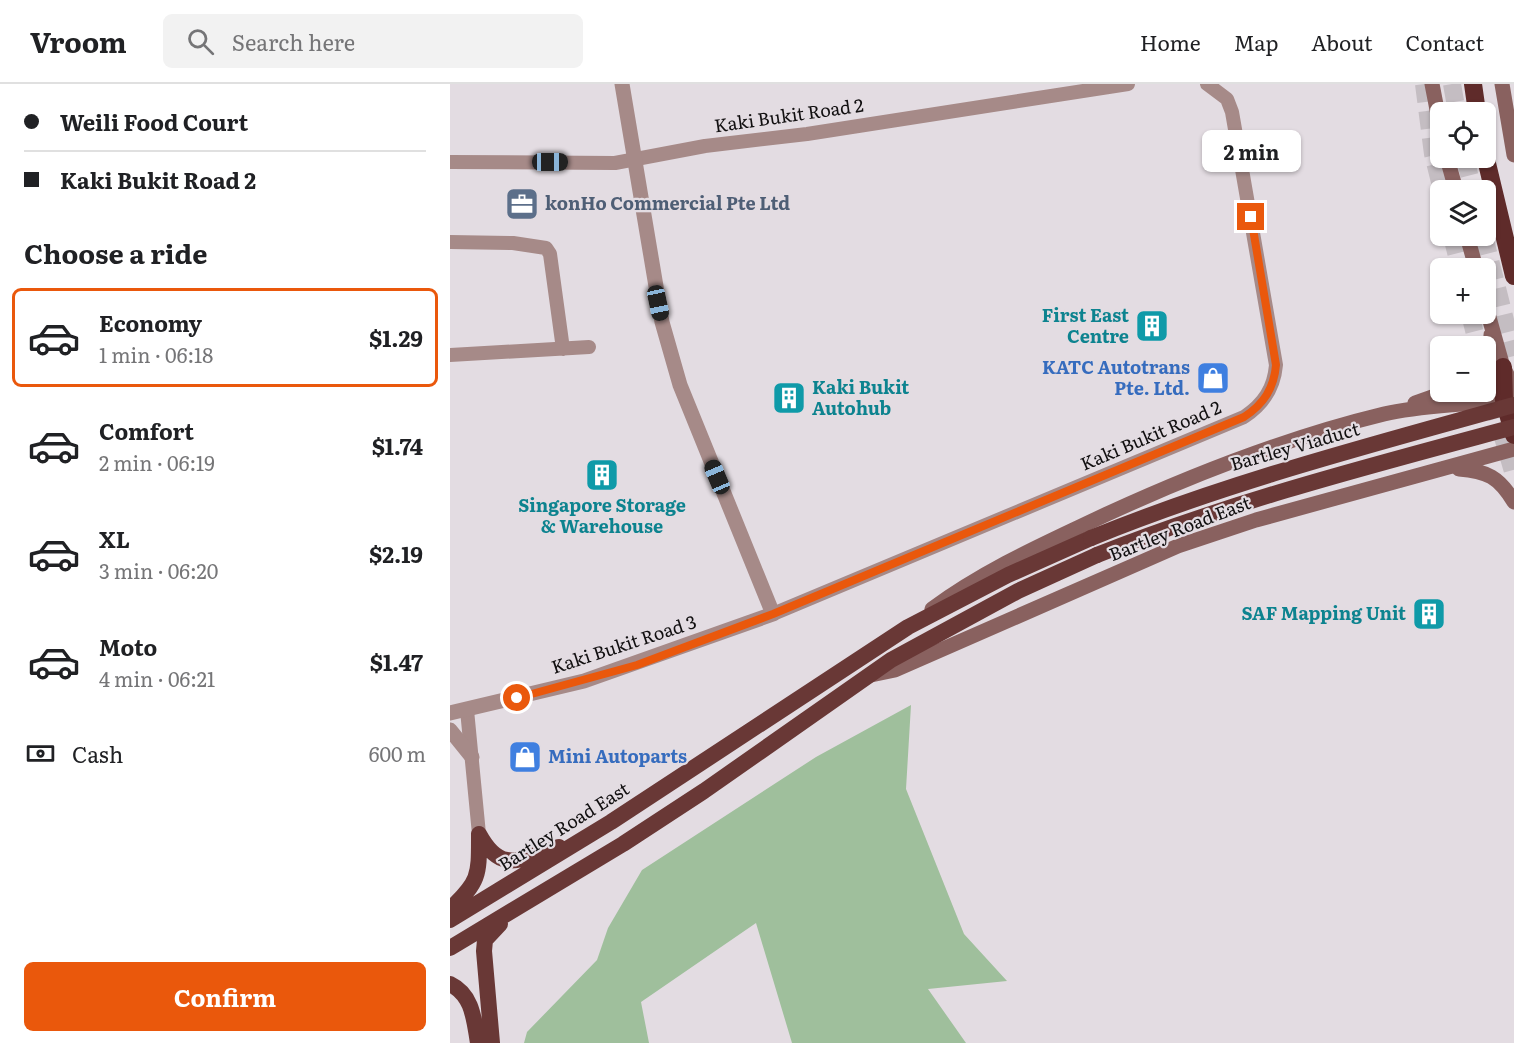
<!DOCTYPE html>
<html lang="en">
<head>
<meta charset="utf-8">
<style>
	body { margin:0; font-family:Literata,serif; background:#f2f2f2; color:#202124; height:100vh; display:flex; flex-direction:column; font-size:22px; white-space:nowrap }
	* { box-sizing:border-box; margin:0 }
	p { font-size:20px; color:#757577 }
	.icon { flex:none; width:33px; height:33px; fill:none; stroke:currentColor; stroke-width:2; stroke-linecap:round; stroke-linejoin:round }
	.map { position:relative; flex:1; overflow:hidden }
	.details { display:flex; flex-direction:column; background:#fff; width:450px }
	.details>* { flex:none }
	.hud { display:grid; align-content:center; height:132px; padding:0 24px; background:#fff }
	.fabs { position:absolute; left:980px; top:18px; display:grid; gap:12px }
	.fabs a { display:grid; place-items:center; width:66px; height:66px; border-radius:9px; background:#fff; box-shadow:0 2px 4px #0004; font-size:30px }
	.end { position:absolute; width:27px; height:27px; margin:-14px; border:8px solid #ea580c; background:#fff; box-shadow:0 0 0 3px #fff }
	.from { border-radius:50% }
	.bubble { position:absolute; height:42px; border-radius:9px; background:#fff; box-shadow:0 2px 4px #0004; font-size:20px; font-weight:700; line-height:42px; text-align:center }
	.car { position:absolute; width:18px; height:36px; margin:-18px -9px; border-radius:8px; box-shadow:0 0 4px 2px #0007; background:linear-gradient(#222 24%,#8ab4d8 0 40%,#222 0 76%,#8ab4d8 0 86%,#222 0) }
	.hud b { display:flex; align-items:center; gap:21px; height:57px; font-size:22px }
	.hud b+b { border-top:2px solid #e0e0e0 }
	.hud i { width:15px; height:15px; background:#202124 }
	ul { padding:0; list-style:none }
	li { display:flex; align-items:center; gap:18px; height:99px; margin:0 12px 9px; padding:0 12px; border:3px solid transparent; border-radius:9px }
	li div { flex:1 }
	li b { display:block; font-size:22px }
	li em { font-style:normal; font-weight:700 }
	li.current { border-color:#ea580c }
	li>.icon { width:54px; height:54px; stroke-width:1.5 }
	h2 { padding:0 24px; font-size:27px; line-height:72px }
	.pay { display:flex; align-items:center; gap:15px; height:66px; padding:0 24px; font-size:22px }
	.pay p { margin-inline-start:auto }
	.action { display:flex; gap:12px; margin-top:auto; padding:12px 24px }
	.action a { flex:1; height:69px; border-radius:9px; background:#ea580c; color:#fff; font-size:24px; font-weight:700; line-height:69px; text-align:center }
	header { display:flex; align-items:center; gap:36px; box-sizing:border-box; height:84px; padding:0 30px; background:#fff; border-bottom:2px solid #e0e0e0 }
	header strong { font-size:28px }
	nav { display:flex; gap:33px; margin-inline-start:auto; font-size:21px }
	.search { width:420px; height:54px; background:#f2f2f2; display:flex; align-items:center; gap:15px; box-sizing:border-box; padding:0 21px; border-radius:9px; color:#757577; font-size:22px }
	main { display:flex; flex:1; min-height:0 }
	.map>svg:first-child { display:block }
	.green { fill:#9fbf9c }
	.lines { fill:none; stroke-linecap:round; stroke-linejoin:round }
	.motorway-tunnel { stroke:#c4bdc2; stroke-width:18; stroke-dasharray:18 9; stroke-linecap:butt }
	.minor { stroke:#a68a88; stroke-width:14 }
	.tertiary { stroke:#a68a88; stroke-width:15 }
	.secondary { stroke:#89615f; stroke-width:15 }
	.trunk { stroke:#693836; stroke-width:16 }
	.motorway { stroke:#5f2b2a; stroke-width:18 }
	.trunk-bridge { stroke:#693836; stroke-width:16 }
	.route { stroke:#ea580c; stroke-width:8 }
	.labels { text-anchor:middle; stroke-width:4.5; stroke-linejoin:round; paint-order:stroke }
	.street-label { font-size:18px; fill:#110f10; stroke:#e3dce2 }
	.service-label { font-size:18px; font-weight:bold; fill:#4e5e75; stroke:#e3dce2; text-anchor:start }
	.culture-label { font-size:18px; font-weight:bold; fill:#0d838f; stroke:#e3dce2; text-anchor:end }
	.shop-label { font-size:18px; font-weight:bold; fill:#366cbe; stroke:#e3dce2; text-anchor:end }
</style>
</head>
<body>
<header>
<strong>Vroom</strong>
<div class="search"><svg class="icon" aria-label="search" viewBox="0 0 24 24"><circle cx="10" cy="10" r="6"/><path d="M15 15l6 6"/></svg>Search here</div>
<nav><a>Home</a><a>Map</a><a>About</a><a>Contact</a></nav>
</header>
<main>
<section class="details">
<div class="hud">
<b><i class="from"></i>Weili Food Court</b>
<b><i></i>Kaki Bukit Road 2</b>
</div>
<h2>Choose a ride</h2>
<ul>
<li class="current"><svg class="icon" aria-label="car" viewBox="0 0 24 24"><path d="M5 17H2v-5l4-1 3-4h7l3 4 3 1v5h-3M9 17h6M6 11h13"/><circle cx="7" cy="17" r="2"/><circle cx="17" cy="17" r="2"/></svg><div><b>Economy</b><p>1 min · 06:18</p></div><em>$1.29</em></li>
<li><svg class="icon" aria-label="car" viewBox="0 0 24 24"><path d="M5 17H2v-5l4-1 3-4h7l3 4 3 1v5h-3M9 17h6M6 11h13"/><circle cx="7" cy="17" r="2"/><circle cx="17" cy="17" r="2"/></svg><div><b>Comfort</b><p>2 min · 06:19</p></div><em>$1.74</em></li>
<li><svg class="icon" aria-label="car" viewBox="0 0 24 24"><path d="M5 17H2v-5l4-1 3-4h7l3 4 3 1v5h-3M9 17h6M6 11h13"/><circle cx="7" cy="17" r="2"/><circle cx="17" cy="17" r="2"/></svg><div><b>XL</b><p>3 min · 06:20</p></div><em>$2.19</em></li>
<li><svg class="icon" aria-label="car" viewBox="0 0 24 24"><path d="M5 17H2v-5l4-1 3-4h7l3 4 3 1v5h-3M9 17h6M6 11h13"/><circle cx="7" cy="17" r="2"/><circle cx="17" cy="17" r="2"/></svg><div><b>Moto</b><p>4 min · 06:21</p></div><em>$1.47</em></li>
</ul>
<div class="pay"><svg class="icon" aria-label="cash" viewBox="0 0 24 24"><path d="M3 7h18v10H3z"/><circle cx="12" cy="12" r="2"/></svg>Cash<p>600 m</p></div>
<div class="action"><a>Confirm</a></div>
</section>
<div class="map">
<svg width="1064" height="959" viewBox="0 0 1064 959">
	<rect width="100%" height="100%" fill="#e3dce2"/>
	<!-- green -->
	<path class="green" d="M461,621L456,705L514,850L557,897L478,905L516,959H342L306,839L191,918L199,959H74L77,948L147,876L158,844L192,786L366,673Z"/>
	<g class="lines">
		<!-- motorway-tunnel -->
		<path class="motorway-tunnel" d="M974,0L983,70L992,106
			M1002,0L1007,28
			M1015,74L1023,106
			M1002,152L1010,184
			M1034,152L1064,272
			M1020,230L1028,262
			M1035,291L1064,391"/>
		<!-- minor -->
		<path class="minor" d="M0,78L165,79L255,62L357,50L678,0
			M0,158L63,159L96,164L100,170L113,265
			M0,271L139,263
			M323,530L794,333C814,320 824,304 826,281L782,28L777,15L757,0
			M17,626L29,750"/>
		<!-- tertiary -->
		<path class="tertiary" d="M0,629L134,597L323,530L230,301L212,238L172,0
			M0,646L22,673"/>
		<!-- secondary -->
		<path class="secondary" d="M982,0L990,41
			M1052,0L1064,71
			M997,74L1006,106
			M1017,152L1026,184
			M1035,219L1053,283L1064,304
			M1035,277L1040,266L1041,251
			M965,319L996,308
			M1009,385C1037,387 1049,393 1064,418
			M482,525C536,485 596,459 657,430C742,391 843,352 934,330C976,320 1021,322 1064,313
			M421,591L445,586L728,462L806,436L1064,365"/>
		<!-- trunk -->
		<path class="trunk" d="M29,750C52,792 71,774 109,763
			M0,825C30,797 29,791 29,751
			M0,836L161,738L458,543L558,491L641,454
			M0,864L173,760L254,707L441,576L568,507L647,471
			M0,900C23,911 24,936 28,959
			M42,959L34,867L35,856L50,840"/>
		<!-- motorway -->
		<path class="motorway" d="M1023,0L1027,28
			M1035,71L1064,192
			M1053,283L1054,316L1064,351"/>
		<!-- trunk-bridge -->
		<path class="trunk-bridge" d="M641,454C778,398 921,361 1064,321
			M647,471C783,417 923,381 1064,343"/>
	</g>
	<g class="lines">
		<!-- route -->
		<path class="route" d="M67,614L187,581L323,530L794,333C814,320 824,304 826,281L801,133"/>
	</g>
	<!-- icons -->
	<defs>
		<symbol id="office-square" viewBox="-11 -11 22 22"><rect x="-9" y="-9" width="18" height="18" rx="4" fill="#5c6f8a" stroke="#e3dce2"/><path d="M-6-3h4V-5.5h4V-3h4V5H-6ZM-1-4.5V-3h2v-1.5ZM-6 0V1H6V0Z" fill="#fff"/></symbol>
		<symbol id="building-square" viewBox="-11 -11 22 22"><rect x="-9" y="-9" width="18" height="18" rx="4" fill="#0f9aa8" stroke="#e3dce2"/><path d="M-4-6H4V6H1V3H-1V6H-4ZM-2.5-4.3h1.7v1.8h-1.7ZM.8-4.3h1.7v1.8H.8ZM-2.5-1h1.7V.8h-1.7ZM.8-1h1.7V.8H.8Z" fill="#fff"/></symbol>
		<symbol id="shop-square" viewBox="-11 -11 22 22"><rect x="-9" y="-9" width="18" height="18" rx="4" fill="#3f7fe0" stroke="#e3dce2"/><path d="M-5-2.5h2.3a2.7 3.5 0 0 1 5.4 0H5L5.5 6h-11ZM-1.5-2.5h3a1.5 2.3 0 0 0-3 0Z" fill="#fff"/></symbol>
	</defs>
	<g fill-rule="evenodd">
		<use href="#office-square" x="53" y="101" width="38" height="38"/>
		<use href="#building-square" x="683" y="223" width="38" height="38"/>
		<use href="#shop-square" x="744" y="275" width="38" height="38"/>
		<use href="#building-square" x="320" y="295" width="38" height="38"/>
		<use href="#building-square" x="133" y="372" width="38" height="38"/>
		<use href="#building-square" x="960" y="511" width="38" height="38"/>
		<use href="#shop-square" x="56" y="654" width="38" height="38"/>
	</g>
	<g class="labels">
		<!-- street labels -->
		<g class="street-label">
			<text transform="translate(339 32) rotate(-8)" y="6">Kaki Bukit Road 2</text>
			<text transform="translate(701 352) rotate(-23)" y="6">Kaki Bukit Road 2</text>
			<text transform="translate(845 363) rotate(-16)" y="6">Bartley Viaduct</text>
			<text transform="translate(730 445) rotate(-21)" y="6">Bartley Road East</text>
			<text transform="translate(174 561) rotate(-18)" y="6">Kaki Bukit Road 3</text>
			<text transform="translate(114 743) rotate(-32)" y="6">Bartley Road East</text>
		</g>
		<!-- service labels -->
		<g class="service-label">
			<text x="95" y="126">konHo Commercial Pte Ltd</text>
		</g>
		<!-- culture labels -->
		<g class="culture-label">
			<text x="679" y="238">First East<tspan x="679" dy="21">Centre</tspan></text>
			<text x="362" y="310" text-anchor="start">Kaki Bukit<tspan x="362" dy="21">Autohub</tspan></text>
			<text x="152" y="428" text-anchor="middle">Singapore Storage<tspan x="152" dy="21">&amp; Warehouse</tspan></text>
			<text x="956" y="536">SAF Mapping Unit</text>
		</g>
		<!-- shop labels -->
		<g class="shop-label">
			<text x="740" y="290">KATC Autotrans<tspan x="740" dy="21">Pte. Ltd.</tspan></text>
			<text x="98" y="679" text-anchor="start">Mini Autoparts</text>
		</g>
	</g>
</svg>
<div class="fabs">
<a><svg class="icon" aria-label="locate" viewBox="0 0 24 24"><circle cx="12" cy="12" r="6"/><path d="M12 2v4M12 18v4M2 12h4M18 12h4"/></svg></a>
<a><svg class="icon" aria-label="layers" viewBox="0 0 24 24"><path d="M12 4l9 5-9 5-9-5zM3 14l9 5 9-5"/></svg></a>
<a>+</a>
<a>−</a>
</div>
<i class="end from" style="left:67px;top:614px"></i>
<i class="end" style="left:801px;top:133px"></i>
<div class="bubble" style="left:752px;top:46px;width:99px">2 min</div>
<i class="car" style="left:100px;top:78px;rotate:90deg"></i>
<i class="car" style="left:208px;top:219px;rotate:168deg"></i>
<i class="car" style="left:267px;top:393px;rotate:337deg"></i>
</div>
</main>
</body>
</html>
